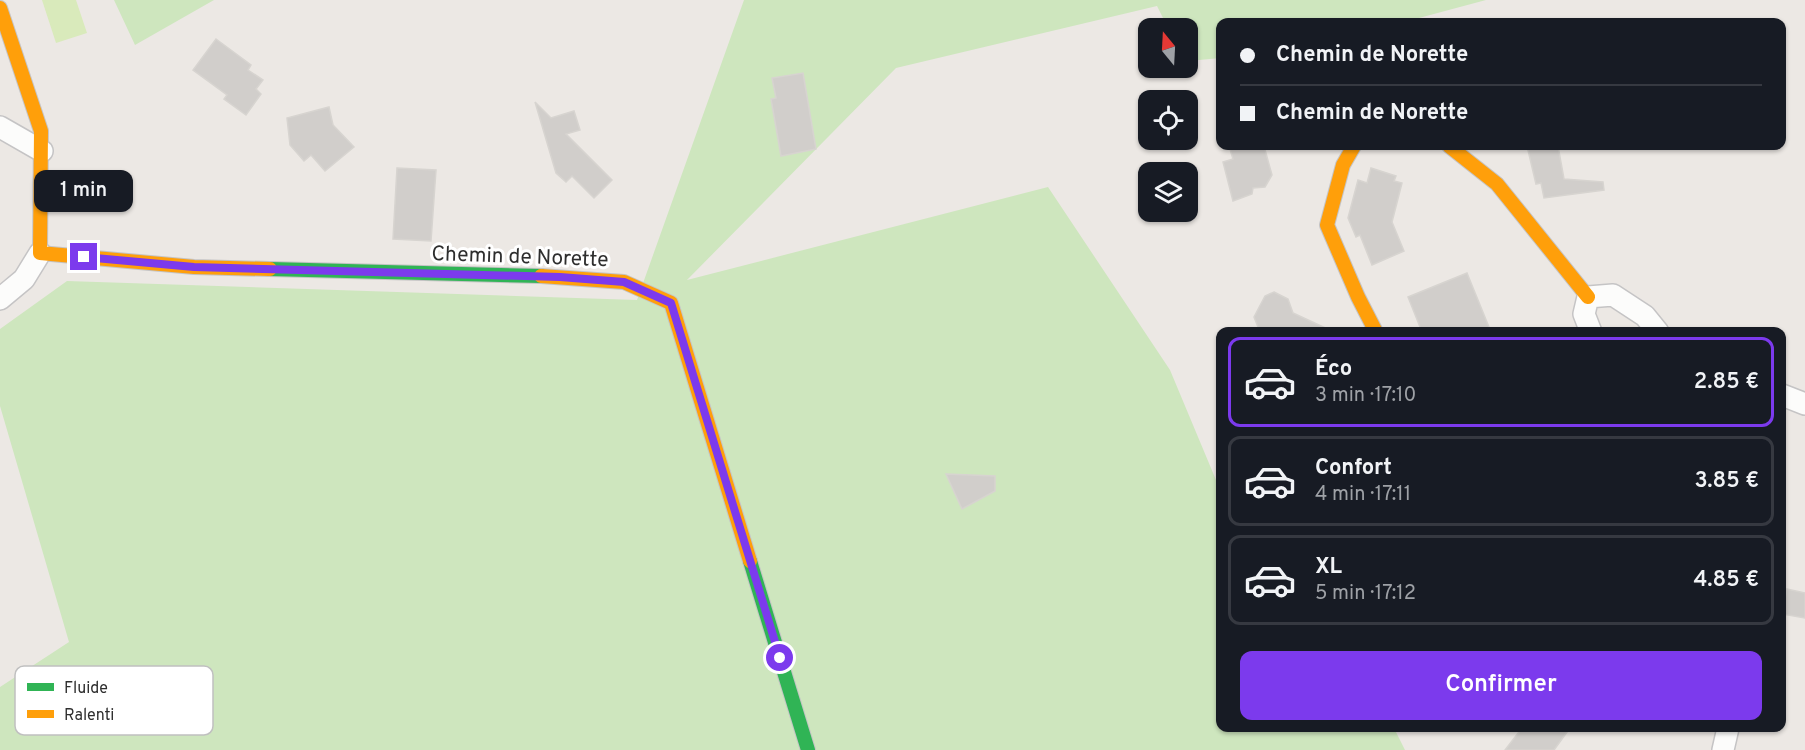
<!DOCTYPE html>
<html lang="fr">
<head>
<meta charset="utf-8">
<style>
	body { margin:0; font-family:Overpass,sans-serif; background:#20242c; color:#f1f3f6; height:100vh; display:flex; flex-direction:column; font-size:22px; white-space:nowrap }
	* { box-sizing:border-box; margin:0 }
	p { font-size:20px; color:#9ea1a6 }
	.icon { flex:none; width:33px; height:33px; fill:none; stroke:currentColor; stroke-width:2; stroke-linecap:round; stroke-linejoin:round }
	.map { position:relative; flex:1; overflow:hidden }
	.panel { position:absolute; left:1216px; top:327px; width:570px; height:405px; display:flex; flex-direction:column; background:#171b24; border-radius:12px; box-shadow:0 2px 4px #0004 }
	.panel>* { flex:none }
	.top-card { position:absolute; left:1216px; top:18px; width:570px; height:132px; border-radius:12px; box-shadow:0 2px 4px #0004; display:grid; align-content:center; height:132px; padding:0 24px; background:#171b24 }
	.needle { width:39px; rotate:342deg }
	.tools { position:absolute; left:1138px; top:18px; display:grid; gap:12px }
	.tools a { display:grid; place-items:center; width:60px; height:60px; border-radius:12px; background:#171b24; box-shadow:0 2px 4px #0004; font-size:30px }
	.end { position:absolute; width:27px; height:27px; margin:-14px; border:8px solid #7c3aed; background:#fff; box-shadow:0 0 0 3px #fff }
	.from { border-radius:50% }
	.bubble { position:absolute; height:42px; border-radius:12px; background:#171b24; box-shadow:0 2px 4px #0004; font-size:20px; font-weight:600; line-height:42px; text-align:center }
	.top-card b { display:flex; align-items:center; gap:21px; height:57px; font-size:22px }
	.top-card b+b { border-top:2px solid #363941 }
	.top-card i { width:15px; height:15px; background:#f1f3f6 }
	ul { padding:10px 0 0; list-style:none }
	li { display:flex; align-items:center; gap:18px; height:90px; margin:0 12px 9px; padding:0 12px; border:3px solid #363941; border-radius:12px }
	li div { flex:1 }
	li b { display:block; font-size:22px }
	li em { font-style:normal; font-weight:600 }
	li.current { border-color:#7c3aed }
	li>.icon { width:54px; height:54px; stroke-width:1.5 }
	.action { display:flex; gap:12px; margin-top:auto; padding:12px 24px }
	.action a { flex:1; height:69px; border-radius:12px; background:#7c3aed; color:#fff; font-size:24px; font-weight:600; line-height:69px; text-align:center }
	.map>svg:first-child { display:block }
	.green { fill:#cee6be }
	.pitch { fill:#d9eabb }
	.building { fill:#d1cecb; stroke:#d7d4d0; stroke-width:1.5 }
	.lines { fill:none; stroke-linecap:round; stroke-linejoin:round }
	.street-casing { stroke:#c5c4c5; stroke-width:24 }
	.fast-casing { stroke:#c5c4c5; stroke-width:16 }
	.slow-casing { stroke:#c5c4c5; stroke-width:16 }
	.street { stroke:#fcfcfb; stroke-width:21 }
	.fast { stroke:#30b455; stroke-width:14 }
	.slow { stroke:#ff9f0a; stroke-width:14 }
	.route { stroke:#7c3aed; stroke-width:8 }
	.labels { text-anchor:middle; stroke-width:6; stroke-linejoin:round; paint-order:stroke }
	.street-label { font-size:21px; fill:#2e2e2e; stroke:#fff }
	.key { fill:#fff; stroke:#c0c0c0; stroke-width:1.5 }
	.key-label { font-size:16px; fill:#2e2e2e }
</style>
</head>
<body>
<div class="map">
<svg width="1805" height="750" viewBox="0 0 1805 750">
	<rect width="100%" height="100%" fill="#ece8e4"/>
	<!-- green -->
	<path class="green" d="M114,0H214L135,45Z
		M744,0H1486L1404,22H1221V58L1188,61V28H1168L1157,6L896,68L687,280L1048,187L1170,370L1221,492V728H1394L1405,750H0V687L69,642L0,406V329L67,281L637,300Z"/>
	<!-- pitch -->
	<path class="pitch" d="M42,0H76L87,33L56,43Z"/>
	<!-- building -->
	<path class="building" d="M216,39L251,65L248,70L263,80L256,89L261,94L246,115L224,99L227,95L193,70Z
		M803,73L816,149L781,156L771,99L776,98L772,78Z
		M535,102L551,118L574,111L580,130L566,134L612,180L594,198L572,176L566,182L556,173Z
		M329,107L333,125L354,147L325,171L311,155L304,161L290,145L287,118Z
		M1229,146H1264L1272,175L1265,187L1253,188L1252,194L1233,201L1223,162L1233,159Z
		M1527,146H1558L1564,179L1603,182L1604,190L1544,198L1541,183L1536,184Z
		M397,168L436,170L431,241L393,239Z
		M1371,168L1396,176L1394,181L1402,183L1392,222L1404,251L1372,265L1360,235L1356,237L1348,218L1358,180L1367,183Z
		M1467,273L1491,332H1422L1408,297Z
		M1274,292L1288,299L1293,313L1334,332H1260L1254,317L1265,296Z
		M946,474L995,476V491L962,509Z
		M1787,589L1805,593V618L1782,614Z
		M1522,728H1570L1554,750H1505Z"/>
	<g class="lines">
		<defs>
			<path id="street" d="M0,127L42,151
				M0,299L24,279L40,253
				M1591,332L1584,314L1588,297L1613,295L1645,316L1658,332
				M1782,395L1805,404
				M1723,750L1728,728"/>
			<path id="fast" d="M270,269L541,276
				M750,561L808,750"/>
			<path id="slow" d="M0,8L41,131L40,253L194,267L270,269
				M1354,146L1343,165L1327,225L1358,297L1376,332
				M1449,146L1497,184L1588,297
				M541,276L624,282L671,303L750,561"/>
		</defs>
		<!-- street casing -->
		<use href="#street" class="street-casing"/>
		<!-- fast casing -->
		<use href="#fast" class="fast-casing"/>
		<!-- slow casing -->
		<use href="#slow" class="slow-casing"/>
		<!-- street -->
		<use href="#street" class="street"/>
		<!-- fast -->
		<use href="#fast" class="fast"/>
		<!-- slow -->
		<use href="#slow" class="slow"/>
	</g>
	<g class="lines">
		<!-- route -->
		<path class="route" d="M84,257L194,267L560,277L624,282L671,303L780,658"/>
	</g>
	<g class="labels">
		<!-- street labels -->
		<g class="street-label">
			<text transform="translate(520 256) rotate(2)" y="7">Chemin de Norette</text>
		</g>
	</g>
	<!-- legend -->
	<rect x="15" y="666" width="198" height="69" rx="9" class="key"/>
	<rect x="27" y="683" width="27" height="8" fill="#30b455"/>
	<rect x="27" y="710" width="27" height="8" fill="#ff9f0a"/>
	<g class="key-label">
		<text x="64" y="693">Fluide</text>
		<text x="64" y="720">Ralenti</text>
	</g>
</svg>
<div class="tools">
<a><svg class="needle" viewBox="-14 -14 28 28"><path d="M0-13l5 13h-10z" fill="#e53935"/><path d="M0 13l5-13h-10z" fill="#9ea1a6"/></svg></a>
<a><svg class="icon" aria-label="locate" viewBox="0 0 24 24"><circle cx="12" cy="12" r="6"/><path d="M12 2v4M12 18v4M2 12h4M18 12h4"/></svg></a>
<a><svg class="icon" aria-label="layers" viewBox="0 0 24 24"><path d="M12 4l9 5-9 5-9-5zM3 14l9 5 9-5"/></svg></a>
</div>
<i class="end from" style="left:780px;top:658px"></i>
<i class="end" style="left:84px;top:257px"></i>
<div class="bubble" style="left:34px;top:170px;width:99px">1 min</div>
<div class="top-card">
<b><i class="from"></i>Chemin de Norette</b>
<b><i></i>Chemin de Norette</b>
</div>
<section class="panel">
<ul>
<li class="current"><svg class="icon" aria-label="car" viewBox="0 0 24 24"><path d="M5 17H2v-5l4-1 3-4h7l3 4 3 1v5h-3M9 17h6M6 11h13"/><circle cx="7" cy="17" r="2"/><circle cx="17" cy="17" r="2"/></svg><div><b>Éco</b><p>3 min · 17:10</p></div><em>2.85 €</em></li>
<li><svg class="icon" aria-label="car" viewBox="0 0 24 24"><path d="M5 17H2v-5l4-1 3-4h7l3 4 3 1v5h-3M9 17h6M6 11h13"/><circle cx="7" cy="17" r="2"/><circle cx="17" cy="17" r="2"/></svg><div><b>Confort</b><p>4 min · 17:11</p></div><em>3.85 €</em></li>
<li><svg class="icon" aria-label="car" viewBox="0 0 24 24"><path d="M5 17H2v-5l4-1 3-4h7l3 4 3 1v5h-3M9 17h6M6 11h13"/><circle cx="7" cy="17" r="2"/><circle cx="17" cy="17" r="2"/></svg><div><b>XL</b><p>5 min · 17:12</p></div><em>4.85 €</em></li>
</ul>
<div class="action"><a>Confirmer</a></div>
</section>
</div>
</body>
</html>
